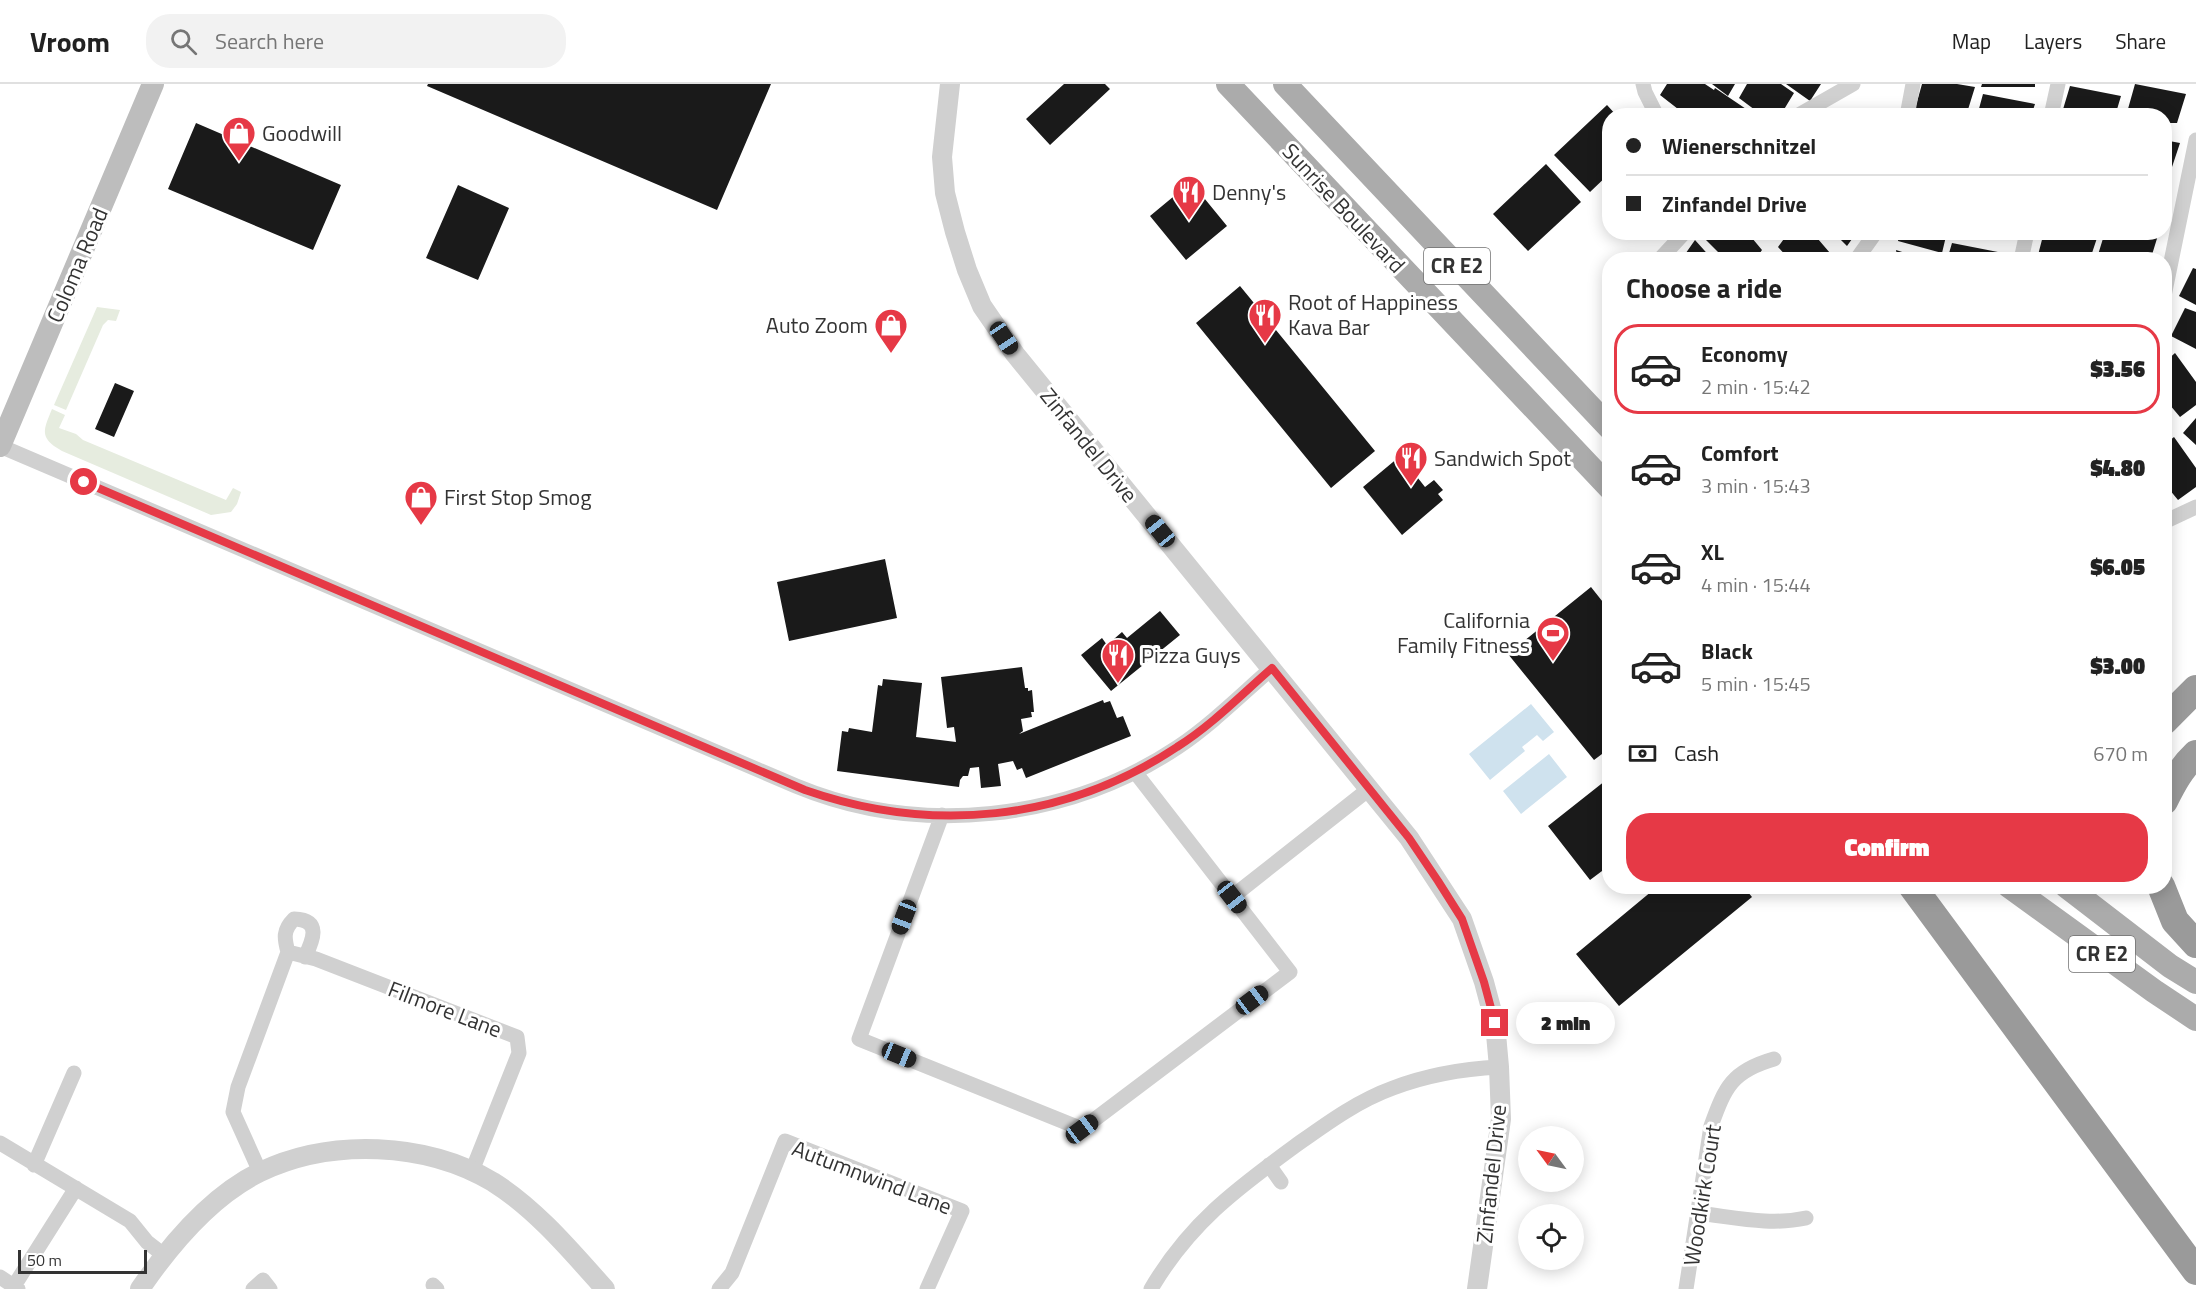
<!DOCTYPE html>
<html lang="en">
<head>
<meta charset="utf-8">
<style>
	body { margin:0; font-family:"Titillium Web",sans-serif; background:#f2f2f2; color:#222; height:100vh; display:flex; flex-direction:column; font-size:22px; white-space:nowrap }
	* { box-sizing:border-box; margin:0 }
	p { font-size:20px; color:#767676 }
	.icon { flex:none; width:33px; height:33px; fill:none; stroke:currentColor; stroke-width:2; stroke-linecap:round; stroke-linejoin:round }
	.map { position:relative; flex:1; overflow:hidden }
	.panel { position:absolute; left:1602px; top:168px; width:570px; height:642px; display:flex; flex-direction:column; background:#fff; border-radius:24px; box-shadow:0 3px 15px #0003 }
	.panel>* { flex:none }
	.banner { position:absolute; left:1602px; top:24px; width:570px; height:132px; border-radius:24px; box-shadow:0 3px 15px #0003; display:grid; align-content:center; height:132px; padding:0 24px; background:#fff }
	.needle { width:39px; rotate:303deg }
	.controls { position:absolute; left:1518px; top:1042px; display:grid; gap:12px }
	.controls a { display:grid; place-items:center; width:66px; height:66px; border-radius:50%; background:#fff; box-shadow:0 3px 15px #0003; font-size:30px }
	.scale { position:absolute; left:18px; bottom:15px; width:129px; box-sizing:border-box; padding-left:6px; border:3px solid #333; border-top:0; font-size:16px; line-height:21px; white-space:nowrap; color:#333; -webkit-text-stroke:4px #fff; paint-order:stroke }
	.end { position:absolute; width:27px; height:27px; margin:-14px; border:8px solid #e63946; background:#fff; box-shadow:0 0 0 3px #fff }
	.from { border-radius:50% }
	.bubble { position:absolute; height:42px; border-radius:21px; background:#fff; box-shadow:0 3px 15px #0003; font-size:20px; font-weight:800; line-height:42px; text-align:center }
	.car { position:absolute; width:18px; height:36px; margin:-18px -9px; border-radius:8px; box-shadow:0 0 4px 2px #0007; background:linear-gradient(#222 24%,#8ab4d8 0 40%,#222 0 76%,#8ab4d8 0 86%,#222 0) }
	.banner b { display:flex; align-items:center; gap:21px; height:57px; font-size:22px }
	.banner b+b { border-top:2px solid #e0e0e0 }
	.banner i { width:15px; height:15px; background:#222 }
	ul { padding:0; list-style:none }
	li { display:flex; align-items:center; gap:18px; height:90px; margin:0 12px 9px; padding:0 12px; border:3px solid transparent; border-radius:24px }
	li div { flex:1 }
	li b { display:block; font-size:22px }
	li em { font-style:normal; font-weight:800 }
	li.current { border-color:#e63946 }
	li>.icon { width:54px; height:54px; stroke-width:1.5 }
	h2 { padding:0 24px; font-size:27px; line-height:72px }
	.pay { display:flex; align-items:center; gap:15px; height:66px; padding:0 24px; font-size:22px }
	.pay p { margin-inline-start:auto }
	.cta { display:flex; gap:12px; margin-top:auto; padding:12px 24px }
	.cta a { flex:1; height:69px; border-radius:24px; background:#e63946; color:#fff; font-size:24px; font-weight:800; line-height:69px; text-align:center }
	header { display:flex; align-items:center; gap:36px; box-sizing:border-box; height:84px; padding:0 30px; background:#fff; border-bottom:2px solid #e0e0e0 }
	header strong { font-size:28px }
	nav { display:flex; gap:33px; margin-inline-start:auto; font-size:21px }
	.search { width:420px; height:54px; background:#f2f2f2; display:flex; align-items:center; gap:15px; box-sizing:border-box; padding:0 21px; border-radius:24px; color:#767676; font-size:22px }
	.map>svg:first-child { display:block }
	.green { fill:#e6ecdf }
	.water { fill:#cfe2ee }
	.building { fill:#1a1a1a }
	.lines { fill:none; stroke-linecap:round; stroke-linejoin:round }
	.minor { stroke:#d0d0d0; stroke-width:15 }
	.tertiary { stroke:#d0d0d0; stroke-width:20 }
	.secondary { stroke:#bdbdbd; stroke-width:22 }
	.primary { stroke:#ababab; stroke-width:24 }
	.motorway { stroke:#9a9a9a; stroke-width:28 }
	.route { stroke:#e63946; stroke-width:8 }
	.labels { text-anchor:middle; stroke-width:6; stroke-linejoin:round; paint-order:stroke }
	.shield { fill:#fff; stroke:#707070; stroke-width:1.5 }
	.shield-label { font-size:21px; font-weight:bold; fill:#333 }
	.poi-label { font-size:22px; fill:#333; stroke:#fff; text-anchor:start }
	.street-label { font-size:22px; fill:#333; stroke:#fff }
</style>
</head>
<body>
<header>
<strong>Vroom</strong>
<div class="search"><svg class="icon" aria-label="search" viewBox="0 0 24 24"><circle cx="10" cy="10" r="6"/><path d="M15 15l6 6"/></svg>Search here</div>
<nav><a>Map</a><a>Layers</a><a>Share</a></nav>
</header>
<div class="map">
<svg width="2196" height="1205" viewBox="0 0 2196 1205">
	<rect width="100%" height="100%" fill="#fff"/>
	<!-- green -->
	<path class="green" d="M97,223L120,226L116,237L108,236L103,241L66,326L54,321Z
		M52,325L65,331L59,344L76,350L83,356L226,416L233,404L241,408L237,420L231,428L211,431L62,367C39,354 43,347 52,325Z"/>
	<!-- water -->
	<path class="water" d="M1531,620L1554,648L1543,657L1537,651L1522,663L1525,667L1490,696L1469,670Z
		M1549,670L1567,693L1521,730L1503,707Z"/>
	<!-- building -->
	<path class="building" d="M428,0H771L717,126L427,2Z
		M1064,0H1105L1110,5L1050,61L1026,35Z
		M1667,0H1705L1714,6L1715,4L1752,29L1751,32H1687L1660,11Z
		M1712,0H1735L1728,12Z
		M1747,0H1781L1794,9L1780,32H1763L1739,14Z
		M1786,0H1821L1810,17Z
		M1922,0H1957L1975,3L1966,32H1913Z
		M1982,0H2035V3H1981Z
		M2135,0L2186,10L2177,39H2164V32H2126Z
		M2070,2L2121,12L2115,32H2061Z
		M1983,10L2035,20L2031,32H1977Z
		M1607,21L1617,32H1610V89L1590,108L1554,71Z
		M196,39L341,101L313,166L168,105Z
		M2164,56L2180,59L2170,89H2164Z
		M1546,80L1581,118L1528,167L1493,130Z
		M1191,98L1227,142L1186,176L1150,132Z
		M458,101L509,124L478,196L426,174Z
		M1709,148H1747L1762,166L1755,176H1726L1704,154Z
		M1789,148H1812L1836,176H1790L1778,163Z
		M1833,148H1857L1847,162Z
		M1899,148H1947L1942,169L1898,157Z
		M2044,148H2099L2091,172L2038,171Z
		M2105,148H2159L2151,174H2097Z
		M1695,156L1713,176H1681Z
		M1952,159L2003,169L2001,176H1947Z
		M1896,166L1924,175V176H1898Z
		M2193,184L2196,185V221L2179,212Z
		M1240,202L1375,367L1331,404L1196,239Z
		M2185,224L2196,228V265L2171,252Z
		M2175,269L2196,298V321L2180,333L2164,314V279Z
		M115,299L134,307L114,353L95,345Z
		M2196,334V361L2183,349Z
		M2174,353L2196,384V403L2178,416L2164,399V361Z
		M1405,368L1419,385L1414,389L1425,403L1434,396L1443,406L1438,410L1443,416L1402,451L1363,403Z
		M885,475L897,534L789,557L777,498Z
		M1591,503L1610,527V664L1594,676L1508,570Z
		M1160,527L1180,551L1111,607L1081,571L1102,554L1107,561L1122,548L1127,554Z
		M1022,583L1025,604H1028V607L1032,606L1034,628H1031L1032,633L1021,635L1023,647L1019,650L1103,616L1104,619L1110,617L1117,634L1123,632L1131,652L1026,694L1022,684L1017,686L1013,677L998,680L1001,702L981,704L979,683L970,684L968,692H963L960,696L959,703L837,687L842,647L848,648L849,644L872,648L878,601L882,602L883,595L922,599L916,653L956,658L954,643L947,644L941,593Z
		M1610,693V781L1590,796L1548,742Z
		M1658,802H1743L1752,813L1619,922L1576,870Z"/>
	<g class="lines">
		<!-- minor -->
		<path class="minor" d="M1643,0L1645,8L1657,32
			M1797,32L1853,0
			M1907,32L1913,0
			M2051,32L2058,0
			M1659,176L1685,148
			M1856,176L1876,148
			M2021,176L2027,148
			M2164,212L2196,56
			M0,362L796,702C919,753 1067,737 1178,663C1212,640 1241,611 1272,584
			M2164,438L2196,423
			M942,731L859,955L1082,1045L1290,888L1135,688
			M1232,813L1369,705
			M288,868C284,854 283,846 294,835C322,836 313,856 305,873
			M0,1059L130,1137L147,1158L165,1172
			M34,1081L74,989
			M1269,1081L1281,1098
			M260,1088L233,1028L238,1003L288,868L316,875L517,953L519,969L472,1087
			M1697,1129C1734,1133 1770,1142 1806,1134
			M0,1193L18,1205
			M433,1201L437,1205
			M14,1202L76,1104
			M253,1205L263,1196L270,1205
			M719,1205L732,1189L785,1057L962,1127L927,1205
			M1151,1205C1189,1140 1236,1105 1295,1062C1326,1040 1357,1017 1393,1004C1427,991 1462,985 1499,983
			M1686,1205L1711,1042C1725,1003 1732,987 1774,975"/>
		<!-- tertiary -->
		<path class="tertiary" d="M950,0L942,73L945,109L955,148L967,186L982,222L1015,270L1409,754L1462,835L1484,898L1495,939L1499,983L1501,1035L1477,1205
			M140,1205C170,1161 211,1112 260,1088C331,1054 426,1058 493,1098C536,1125 571,1167 605,1205"/>
		<!-- secondary -->
		<path class="secondary" d="M0,362L153,0"/>
		<!-- primary -->
		<path class="primary" d="M1228,0L1610,404
			M1285,0L1610,344
			M2009,802L2154,907L2196,935
			M2066,802L2170,882L2196,898"/>
		<!-- motorway -->
		<path class="motorway" d="M2164,637L2196,605
			M2164,717C2173,699 2181,684 2196,670
			M1912,802L2196,1187
			M2161,802L2175,837L2196,860"/>
	</g>
	<g class="lines">
		<!-- route -->
		<path class="route" d="M84,398L805,706C931,750 1064,738 1177,663C1212,641 1241,611 1272,584L1409,754L1438,797L1462,835L1484,898L1495,939"/>
	</g>
	<!-- icons -->
	<defs>
		<symbol id="shop-pin" viewBox="-11 -11 22 30"><path d="M0 17L-7.5 6A9.5 9.5 0 1 1 7.5 6Z" fill="#e63946" stroke="#fff"/><path d="M-5-2.5h2.3a2.7 3.5 0 0 1 5.4 0H5L5.5 6h-11ZM-1.5-2.5h3a1.5 2.3 0 0 0-3 0Z" fill="#fff"/></symbol>
		<symbol id="restaurant-pin" viewBox="-11 -11 22 30"><path d="M0 17L-7.5 6A9.5 9.5 0 1 1 7.5 6Z" fill="#e63946" stroke="#fff"/><path d="M-5-6h1v4h1v-4h1v4h1v-4h1v5L-1.5 .5V6h-2V.5L-5-1ZM5-6V6H3V1.5H1.5Q1.5-4 5-6Z" fill="#fff"/></symbol>
		<symbol id="stadium-pin" viewBox="-11 -11 22 30"><path d="M0 17L-7.5 6A9.5 9.5 0 1 1 7.5 6Z" fill="#e63946" stroke="#fff"/><path d="M0-5a6.5 5 0 1 0 0 10a6.5 5 0 1 0 0-10ZM-3.5-1.8h7v3.6h-7Z" fill="#fff"/></symbol>
	</defs>
	<g fill-rule="evenodd">
		<use href="#shop-pin" x="220" y="30" width="38" height="52"/>
		<use href="#restaurant-pin" x="1170" y="89" width="38" height="52"/>
		<use href="#restaurant-pin" x="1246" y="212" width="38" height="52"/>
		<use href="#shop-pin" x="872" y="222" width="38" height="52"/>
		<use href="#restaurant-pin" x="1392" y="355" width="38" height="52"/>
		<use href="#shop-pin" x="402" y="394" width="38" height="52"/>
		<use href="#stadium-pin" x="1534" y="530" width="38" height="52"/>
		<use href="#restaurant-pin" x="1099" y="552" width="38" height="52"/>
	</g>
	<g class="labels">
		<!-- shield labels -->
		<g class="shield">
			<rect x="1424" y="164" width="66" height="36" rx="4.5"/>
			<rect x="2069" y="852" width="66" height="36" rx="4.5"/>
		</g>
		<g class="shield-label">
			<text x="1457" y="189">CR E2</text>
			<text x="2102" y="877">CR E2</text>
		</g>
		<!-- poi labels -->
		<g class="poi-label">
			<text x="262" y="57">Goodwill</text>
			<text x="1212" y="116">Denny's</text>
			<text x="1288" y="226">Root of Happiness<tspan x="1288" dy="25">Kava Bar</tspan></text>
			<text x="868" y="249" text-anchor="end">Auto Zoom</text>
			<text x="1434" y="382">Sandwich Spot</text>
			<text x="444" y="421">First Stop Smog</text>
			<text x="1530" y="544" text-anchor="end">California<tspan x="1530" dy="25">Family Fitness</tspan></text>
			<text x="1141" y="579">Pizza Guys</text>
		</g>
		<!-- street labels -->
		<g class="street-label">
			<text transform="translate(1344 124) rotate(47)" y="8">Sunrise Boulevard</text>
			<text transform="translate(77 181) rotate(-67)" y="8">Coloma Road</text>
			<text transform="translate(1089 361) rotate(51)" y="8">Zinfandel Drive</text>
			<text transform="translate(445 925) rotate(21)" y="8">Filmore Lane</text>
			<text transform="translate(1491 1090) rotate(-84)" y="8">Zinfandel Drive</text>
			<text transform="translate(872 1093) rotate(21)" y="8">Autumnwind Lane</text>
			<text transform="translate(1702 1111) rotate(-81)" y="8">Woodkirk Court</text>
		</g>
	</g>
</svg>
<div class="controls">
<a><svg class="needle" viewBox="-14 -14 28 28"><path d="M0-13l5 13h-10z" fill="#e53935"/><path d="M0 13l5-13h-10z" fill="#767676"/></svg></a>
<a><svg class="icon" aria-label="locate" viewBox="0 0 24 24"><circle cx="12" cy="12" r="6"/><path d="M12 2v4M12 18v4M2 12h4M18 12h4"/></svg></a>
</div>
<div class="scale">50 m</div>
<i class="end from" style="left:84px;top:398px"></i>
<i class="end" style="left:1495px;top:939px"></i>
<div class="bubble" style="left:1516px;top:918px;width:99px">2 min</div>
<i class="car" style="left:1004px;top:254px;rotate:146deg"></i>
<i class="car" style="left:1160px;top:447px;rotate:321deg"></i>
<i class="car" style="left:1232px;top:813px;rotate:142deg"></i>
<i class="car" style="left:904px;top:833px;rotate:201deg"></i>
<i class="car" style="left:1252px;top:916px;rotate:53deg"></i>
<i class="car" style="left:899px;top:971px;rotate:112deg"></i>
<i class="car" style="left:1082px;top:1045px;rotate:53deg"></i>
<div class="banner">
<b><i class="from"></i>Wienerschnitzel</b>
<b><i></i>Zinfandel Drive</b>
</div>
<section class="panel">
<h2>Choose a ride</h2>
<ul>
<li class="current"><svg class="icon" aria-label="car" viewBox="0 0 24 24"><path d="M5 17H2v-5l4-1 3-4h7l3 4 3 1v5h-3M9 17h6M6 11h13"/><circle cx="7" cy="17" r="2"/><circle cx="17" cy="17" r="2"/></svg><div><b>Economy</b><p>2 min · 15:42</p></div><em>$3.56</em></li>
<li><svg class="icon" aria-label="car" viewBox="0 0 24 24"><path d="M5 17H2v-5l4-1 3-4h7l3 4 3 1v5h-3M9 17h6M6 11h13"/><circle cx="7" cy="17" r="2"/><circle cx="17" cy="17" r="2"/></svg><div><b>Comfort</b><p>3 min · 15:43</p></div><em>$4.80</em></li>
<li><svg class="icon" aria-label="car" viewBox="0 0 24 24"><path d="M5 17H2v-5l4-1 3-4h7l3 4 3 1v5h-3M9 17h6M6 11h13"/><circle cx="7" cy="17" r="2"/><circle cx="17" cy="17" r="2"/></svg><div><b>XL</b><p>4 min · 15:44</p></div><em>$6.05</em></li>
<li><svg class="icon" aria-label="car" viewBox="0 0 24 24"><path d="M5 17H2v-5l4-1 3-4h7l3 4 3 1v5h-3M9 17h6M6 11h13"/><circle cx="7" cy="17" r="2"/><circle cx="17" cy="17" r="2"/></svg><div><b>Black</b><p>5 min · 15:45</p></div><em>$3.00</em></li>
</ul>
<div class="pay"><svg class="icon" aria-label="cash" viewBox="0 0 24 24"><path d="M3 7h18v10H3z"/><circle cx="12" cy="12" r="2"/></svg>Cash<p>670 m</p></div>
<div class="cta"><a>Confirm</a></div>
</section>
</div>
</body>
</html>
